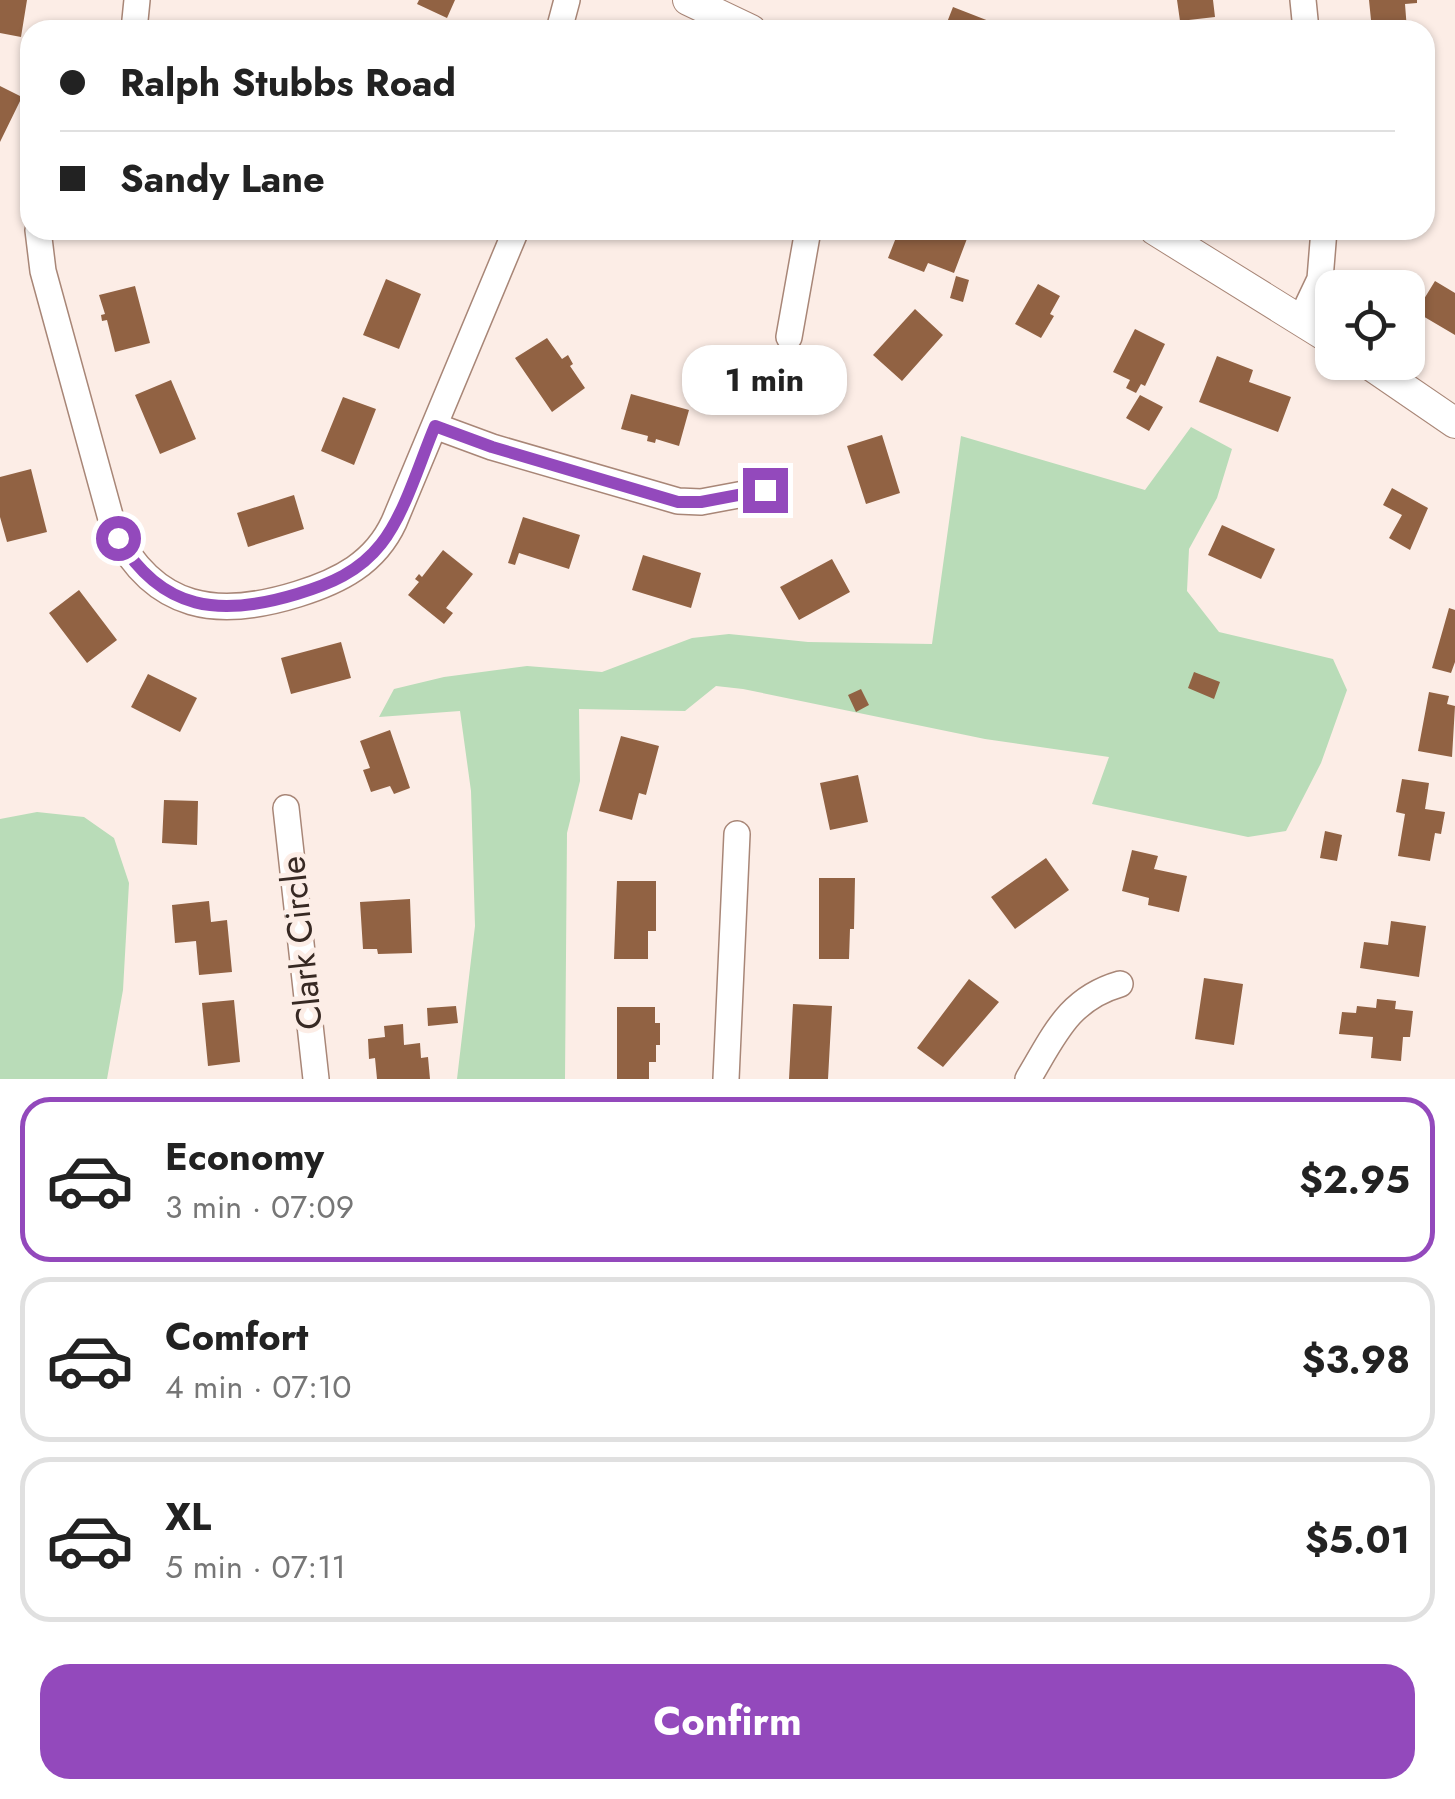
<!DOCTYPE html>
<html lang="en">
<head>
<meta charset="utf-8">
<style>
	body { margin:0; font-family:Jost,sans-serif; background:#f2f2f2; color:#222; height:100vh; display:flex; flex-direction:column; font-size:38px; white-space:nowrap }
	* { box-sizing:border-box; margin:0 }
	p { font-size:32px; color:#767676 }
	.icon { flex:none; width:55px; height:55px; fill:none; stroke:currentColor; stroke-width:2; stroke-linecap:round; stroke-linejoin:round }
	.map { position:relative; height:1079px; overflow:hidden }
	.details { display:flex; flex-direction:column; background:#fff; flex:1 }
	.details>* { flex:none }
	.top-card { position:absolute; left:20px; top:20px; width:1415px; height:220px; border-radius:30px; box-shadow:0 2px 8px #0004; display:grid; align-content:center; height:220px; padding:0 40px; background:#fff }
	.controls { position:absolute; left:1315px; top:270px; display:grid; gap:20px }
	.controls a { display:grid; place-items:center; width:110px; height:110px; border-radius:20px; background:#fff; box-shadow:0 2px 8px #0004; font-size:50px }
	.end { position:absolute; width:45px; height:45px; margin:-22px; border:12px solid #9349bc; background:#fff; box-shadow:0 0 0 5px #fff }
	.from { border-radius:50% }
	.bubble { position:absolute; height:70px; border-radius:30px; background:#fff; box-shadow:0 2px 8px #0004; font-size:32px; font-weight:700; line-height:70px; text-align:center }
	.top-card b { display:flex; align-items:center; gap:35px; height:95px; font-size:38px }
	.top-card b+b { border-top:2px solid #e0e0e0 }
	.top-card i { width:25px; height:25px; background:#222 }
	ul { padding:18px 0 0; list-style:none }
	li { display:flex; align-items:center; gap:30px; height:165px; margin:0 20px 15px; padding:0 20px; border:5px solid #e0e0e0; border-radius:30px }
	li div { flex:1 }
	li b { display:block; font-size:38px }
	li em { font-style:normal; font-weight:700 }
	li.selected { border-color:#9349bc }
	li>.icon { width:90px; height:90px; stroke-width:1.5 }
	.cta { display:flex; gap:20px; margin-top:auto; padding:20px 40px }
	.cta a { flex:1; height:115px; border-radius:30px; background:#9349bc; color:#fff; font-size:40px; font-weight:700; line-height:115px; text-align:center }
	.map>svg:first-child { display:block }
	.green { fill:#b9dcb8 }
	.building { fill:#916243 }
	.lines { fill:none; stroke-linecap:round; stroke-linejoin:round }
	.minor-casing { stroke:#a88677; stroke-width:28 }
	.tertiary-casing { stroke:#a88677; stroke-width:32 }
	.minor { stroke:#fff; stroke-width:25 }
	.tertiary { stroke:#fff; stroke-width:30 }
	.route { stroke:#9349bc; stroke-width:12 }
	.labels { text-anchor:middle; stroke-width:10; stroke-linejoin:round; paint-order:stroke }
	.street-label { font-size:35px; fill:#372923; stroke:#fcede6 }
</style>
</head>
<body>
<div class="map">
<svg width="1455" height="1079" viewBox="0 0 1455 1079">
	<rect width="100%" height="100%" fill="#fcede6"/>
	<!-- green -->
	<path class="green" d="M1191,427L1232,449L1217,498L1189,549L1187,591L1219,632L1333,659L1347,690L1321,763L1286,831L1248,837L1092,804L1109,757L985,739L743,689L716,686L685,711L579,709L580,781L567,833L565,1079H457L475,926L471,791L460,711L379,717L394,689L444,677L527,666L602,672L692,638L729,634L808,642L932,644L961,436L1145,490Z
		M37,812L84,817L114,838L129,883L123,990L107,1079H0V819Z"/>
	<!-- building -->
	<path class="building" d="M0,0H27L21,37L0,33Z
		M419,0H455L447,18L417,4Z
		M1177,0H1213L1215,17L1180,21Z
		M1369,0H1417V3L1405,4L1407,30H1372Z
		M953,7L1012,30H944Z
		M0,86L22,97L0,142Z
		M102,230H140L139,239L102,235Z
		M899,230H960L968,236L954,273L928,263L924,272L888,258Z
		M956,276L969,280L963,302L950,298Z
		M386,279L421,294L399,349L363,335Z
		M1435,281L1455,293V335L1416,312Z
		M1038,284L1060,296L1050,314L1054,316L1041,338L1015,324Z
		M135,286L150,343L115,352L107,320L102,321L101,315L105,314L99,295Z
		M915,309L943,335L902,381L873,355Z
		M1135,329L1165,344L1145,386L1141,384L1136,393L1126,388L1130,380L1113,372Z
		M547,338L562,359L568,355L573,364L570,366L585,388L552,412L515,358Z
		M1217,356L1253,370L1249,382L1291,397L1278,432L1199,402Z
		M751,375L766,379L761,395L746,391Z
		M171,380L196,439L160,454L135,395Z
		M631,394L689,410L679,446L656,439L655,443L647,441L648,436L621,429Z
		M1140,395L1163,407L1149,431L1126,418Z
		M343,397L376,409L354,465L321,451Z
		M882,435L900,493L866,504L847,446Z
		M31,469L47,532L7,542L0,517V477Z
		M1392,488L1428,508L1410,550L1389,538L1402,515L1383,505Z
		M294,495L304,529L248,547L237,513Z
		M523,517L580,535L569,569L519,553L515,565L508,563Z
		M1222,525L1275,549L1261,579L1208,555Z
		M443,550L473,574L446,608L453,613L444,624L408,595L419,582L415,579L419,574L422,577Z
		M643,555L701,573L691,608L632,590Z
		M832,559L850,592L799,620L780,587Z
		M79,590L117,640L87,663L49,613Z
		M1449,608L1455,610V662L1451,673L1432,668Z
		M341,642L351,678L291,694L281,658Z
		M1194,672L1220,682L1214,699L1188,688Z
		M148,674L197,698L180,732L131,707Z
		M861,689L869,705L856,712L848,695Z
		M1429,692L1449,696L1447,704L1455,706L1452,757L1418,751Z
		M390,730L410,788L394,794L390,786L371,792L363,770L370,768L360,741Z
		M621,736L659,746L646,795L639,793L632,820L599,811Z
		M858,775L868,822L830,830L820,783Z
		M1402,779L1429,783L1425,809L1445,812L1441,834L1435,833L1430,861L1398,856L1405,814L1396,812Z
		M164,800L198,801L197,845L162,843Z
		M1325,831L1342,835L1337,861L1320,858Z
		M1132,850L1158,856L1154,869L1187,876L1179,912L1148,905L1149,898L1122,891Z
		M1046,858L1069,890L1015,929L991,897Z
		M819,878H855L854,929H850L849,959H819Z
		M617,881H656V931H648V959H614Z
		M410,899L412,953L378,954L377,949H363L360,902Z
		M209,901L211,922L227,920L232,972L199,975L196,941L175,943L172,905Z
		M1391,921L1426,926L1419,977L1360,968L1364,942L1388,945Z
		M1204,978L1243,984L1234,1045L1195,1039Z
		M969,979L999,1002L943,1067L917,1048Z
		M1377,999L1396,1001L1395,1009L1413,1011L1410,1037H1403L1401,1061L1371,1058L1373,1037L1339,1034L1342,1012L1356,1013L1357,1006L1376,1008Z
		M234,1000L240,1062L208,1066L202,1003Z
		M793,1004L832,1006L828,1079H789Z
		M456,1006L458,1023L428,1026L427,1008Z
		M617,1007H655V1023H660V1045H656V1062H649V1079H617Z
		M403,1024L404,1045L420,1043L421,1058L428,1057L430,1079H377L375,1058L369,1059L368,1039L385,1037L384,1026Z"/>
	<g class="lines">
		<defs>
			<path id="minor" d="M1303,0L1306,30
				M134,30L137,0
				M559,30L567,0
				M38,230L43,271L114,530C155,611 218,619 298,594C340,581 375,563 394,522L516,230
				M1301,319L1320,279L1324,230
				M789,337L808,230
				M435,426L492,447L678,501L701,502L765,490
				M286,808L316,1079
				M726,1079L737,834
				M1028,1079C1054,1036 1068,999 1120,984"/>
			<path id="tertiary" d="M688,0L751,30
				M1155,230L1332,340
				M1366,362L1455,423"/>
		</defs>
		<!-- minor casing -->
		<use href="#minor" class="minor-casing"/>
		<!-- tertiary casing -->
		<use href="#tertiary" class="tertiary-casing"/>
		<!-- minor -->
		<use href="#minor" class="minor"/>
		<!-- tertiary -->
		<use href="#tertiary" class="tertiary"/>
	</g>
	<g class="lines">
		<!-- route -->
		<path class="route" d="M118,538C162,612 221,617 297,594C330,584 359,572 381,544C405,514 420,461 435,426L492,447L678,502H701L765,490"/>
	</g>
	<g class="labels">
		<!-- street labels -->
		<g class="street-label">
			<text transform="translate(301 943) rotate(-96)" y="12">Clark Circle</text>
		</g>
	</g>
</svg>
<div class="controls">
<a><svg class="icon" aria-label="locate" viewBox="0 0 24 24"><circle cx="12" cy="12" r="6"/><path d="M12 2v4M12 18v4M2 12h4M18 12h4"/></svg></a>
</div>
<i class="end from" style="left:118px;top:538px"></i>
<i class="end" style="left:765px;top:490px"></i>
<div class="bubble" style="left:682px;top:345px;width:165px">1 min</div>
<div class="top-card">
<b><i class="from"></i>Ralph Stubbs Road</b>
<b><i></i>Sandy Lane</b>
</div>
</div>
<section class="details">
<ul>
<li class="selected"><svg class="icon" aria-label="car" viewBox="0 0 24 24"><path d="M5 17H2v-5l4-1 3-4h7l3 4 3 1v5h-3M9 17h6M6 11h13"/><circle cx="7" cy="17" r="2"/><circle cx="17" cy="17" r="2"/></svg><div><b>Economy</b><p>3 min · 07:09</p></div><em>$2.95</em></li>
<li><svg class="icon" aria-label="car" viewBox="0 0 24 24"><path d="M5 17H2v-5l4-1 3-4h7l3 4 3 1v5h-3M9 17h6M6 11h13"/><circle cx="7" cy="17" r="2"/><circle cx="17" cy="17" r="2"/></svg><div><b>Comfort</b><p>4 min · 07:10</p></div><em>$3.98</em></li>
<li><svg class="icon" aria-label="car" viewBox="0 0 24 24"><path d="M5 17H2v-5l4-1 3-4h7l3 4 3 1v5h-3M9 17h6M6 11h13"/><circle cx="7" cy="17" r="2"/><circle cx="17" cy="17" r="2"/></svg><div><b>XL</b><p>5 min · 07:11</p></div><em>$5.01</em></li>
</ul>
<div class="cta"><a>Confirm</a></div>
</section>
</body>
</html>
